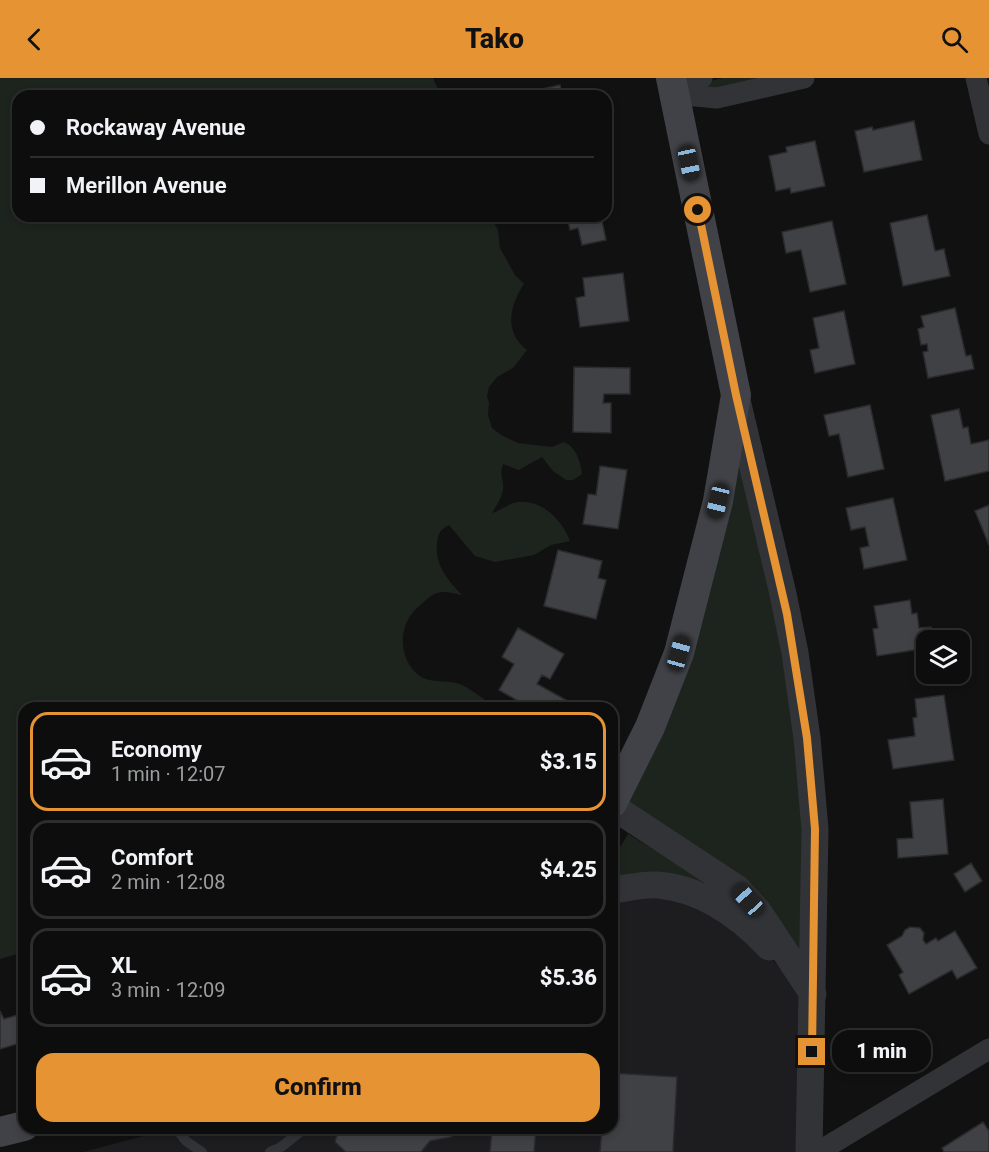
<!DOCTYPE html>
<html lang="en">
<head>
<meta charset="utf-8">
<style>
	body { margin:0; font-family:Roboto,sans-serif; background:#161617; color:#f1f3f6; height:100vh; display:flex; flex-direction:column; font-size:22px; white-space:nowrap }
	* { box-sizing:border-box; margin:0 }
	p { font-size:20px; color:#9a9c9e }
	.icon { flex:none; width:33px; height:33px; fill:none; stroke:currentColor; stroke-width:2; stroke-linecap:round; stroke-linejoin:round }
	.map { position:relative; flex:1; overflow:hidden }
	.details { position:absolute; left:18px; top:624px; width:600px; height:432px; display:flex; flex-direction:column; background:#0d0d0e; border-radius:18px; box-shadow:0 3px 9px #0003,0 0 0 2px #2d2d2e }
	.details>* { flex:none }
	.top-card { position:absolute; left:12px; top:12px; width:600px; height:132px; border-radius:18px; box-shadow:0 3px 9px #0003,0 0 0 2px #2d2d2e; display:grid; align-content:center; height:132px; padding:0 18px; background:#0d0d0e }
	.fabs { position:absolute; left:916px; top:552px; display:grid; gap:12px }
	.fabs a { display:grid; place-items:center; width:54px; height:54px; border-radius:12px; background:#0d0d0e; box-shadow:0 3px 9px #0003,0 0 0 2px #2d2d2e; font-size:30px }
	.end { position:absolute; width:27px; height:27px; margin:-14px; border:8px solid #e69334; background:#111; box-shadow:0 0 0 3px #111 }
	.from { border-radius:50% }
	.bubble { position:absolute; height:42px; border-radius:18px; background:#0d0d0e; box-shadow:0 3px 9px #0003,0 0 0 2px #2d2d2e; font-size:20px; font-weight:800; line-height:42px; text-align:center }
	.car { position:absolute; width:18px; height:36px; margin:-18px -9px; border-radius:8px; box-shadow:0 0 4px 2px #0007; background:linear-gradient(#222 24%,#8ab4d8 0 40%,#222 0 76%,#8ab4d8 0 86%,#222 0) }
	.top-card b { display:flex; align-items:center; gap:21px; height:57px; font-size:22px }
	.top-card b+b { border-top:2px solid #2d2d2e }
	.top-card i { width:15px; height:15px; background:#f1f3f6 }
	ul { padding:10px 0 0; list-style:none }
	li { display:flex; align-items:center; gap:18px; height:99px; margin:0 12px 9px; padding:0 6px; border:3px solid #2d2d2e; border-radius:18px }
	li div { flex:1 }
	li b { display:block; font-size:22px }
	li em { font-style:normal; font-weight:800 }
	li.on { border-color:#e69334 }
	li>.icon { width:54px; height:54px; stroke-width:1.5 }
	.cta { display:flex; gap:12px; margin-top:auto; padding:12px 18px }
	.cta a { flex:1; height:69px; border-radius:18px; background:#e69334; color:#111; font-size:24px; font-weight:800; line-height:69px; text-align:center }
	header { display:flex; justify-content:space-between; align-items:center; height:78px; padding:0 18px; background:#e69334; color:#111; font-size:27px; font-weight:800 }
	.map>svg:first-child { display:block }
	.built { fill:#1d1d1f }
	.green { fill:#1d241d }
	.building { fill:#404145; stroke:#2b2b2e; stroke-width:1.5 }
	.lines { fill:none; stroke-linecap:round; stroke-linejoin:round }
	.service { stroke:#323337; stroke-width:10 }
	.minor { stroke:#323337; stroke-width:21 }
	.tertiary { stroke:#323337; stroke-width:27 }
	.secondary { stroke:#404247; stroke-width:30 }
	.route { stroke:#e69334; stroke-width:8 }
</style>
</head>
<body>
<header><svg class="icon" aria-label="back" viewBox="0 0 24 24"><path d="M15 5l-7 7 7 7"/></svg>Tako<svg class="icon" aria-label="search" viewBox="0 0 24 24"><circle cx="10" cy="10" r="6"/><path d="M15 15l6 6"/></svg></header>
<div class="map">
<svg width="989" height="1074" viewBox="0 0 989 1074">
	<rect width="100%" height="100%" fill="#111112"/>
	<!-- built -->
	<path class="built" d="M679,816L748,855L806,918L805,1074H83L174,1050H612V819Z"/>
	<!-- green -->
	<path class="green" d="M0,0H433L441,18H18V138H490L498,152L500,170L515,197L524,206C509,228 504,255 527,272L513,290L497,299L489,309L487,318L489,325L488,337L492,350L501,357L518,365L552,369L564,364C577,370 580,383 582,396L573,402H566L553,393L542,379L519,392L503,386C499,399 504,400 503,411C502,420 496,428 492,435C500,433 509,425 518,424C543,422 562,442 570,463L551,467L534,477L495,484L475,478L449,447C440,452 438,455 437,466C435,488 448,502 462,517C436,511 436,513 417,530C397,548 398,583 421,599C433,606 449,601 462,607C474,613 486,623 497,630H24V874L0,881Z
		M723,0H762L713,11L706,8L711,3Z
		M739,369L773,523L797,674L804,761L809,899L620,723Z
		M628,756L709,805L692,802H612V782Z"/>
	<!-- building -->
	<path class="building" d="M560,7L562,18H525V15Z
		M914,43L922,82L864,94L855,53L872,49L873,52Z
		M815,63L825,108L791,115L790,110L776,113L769,78L787,74L786,69Z
		M606,109L611,132L606,133Z
		M927,137L935,173L944,171L950,198L903,208L890,145Z
		M567,138H601L606,162L582,167L578,150L570,152Z
		M832,143L846,206L810,214L801,172L786,175L782,154Z
		M623,195L629,243L580,249L576,220L585,218L583,200Z
		M955,230L966,278L971,277L974,291L928,300L923,274L928,273L927,266L921,267L918,251L924,249L921,238Z
		M844,233L855,286L815,295L810,272L819,270L813,240Z
		M574,289L630,290V316H604L603,325H611V355L573,354Z
		M870,327L884,391L848,399L839,356L829,358L824,337Z
		M959,331L963,350L968,349L971,366L989,362V393L945,403L931,337Z
		M600,388L627,392L618,451L583,446L588,416L596,417Z
		M893,420L907,482L864,491L860,470L869,468L865,449L851,452L846,430Z
		M989,427V467L975,433Z
		M558,472L602,483L598,500L606,502L596,541L544,528Z
		M910,522L912,536L917,535L919,550L931,549L933,562H927V570L877,578L873,551L878,550L874,528Z
		M518,550L564,576L550,601L542,597L537,606L566,622L561,630H530L499,612L514,586L502,579Z
		M944,617L954,682L893,691L888,662L915,658L913,640L917,639L915,621Z
		M943,721L948,776L898,780L897,761L913,760L910,724Z
		M971,785L982,803L965,814L954,796Z
		M910,849L920,850L924,855L923,862L926,866L936,860L938,863L955,853L977,890L957,901L952,892L909,916L899,897L903,894L887,867L902,858L905,852Z
		M0,933L4,941L24,935V964L0,971Z
		M612,995L677,999L673,1074H600L602,1050H612Z
		M983,1044L989,1053V1074H944L942,1070Z
		M339,1050H458L451,1059L430,1063L421,1074H346L335,1064Z
		M492,1050H536L534,1074H490Z"/>
	<g class="lines">
		<!-- service -->
		<path class="service" d="M176,1050L186,1063L202,1074
			M270,1074L281,1069L305,1050"/>
		<!-- minor -->
		<path class="minor" d="M702,0L674,16L717,20L804,0
			M976,0L989,56
			M818,1074L989,971"/>
		<!-- tertiary -->
		<path class="tertiary" d="M736,318L783,516L795,575L807,660L815,751L809,1074
			M612,728L738,811L758,833L813,916
			M612,812C627,810 644,806 658,807C703,811 739,837 769,869"/>
		<!-- secondary -->
		<path class="secondary" d="M612,725L650,649L679,575L718,423L736,317L671,0
			M0,1054L24,1048"/>
	</g>
	<g class="lines">
		<!-- route -->
		<path class="route" d="M698,132L736,317L787,536L807,660L815,751L812,974"/>
	</g>
</svg>
<div class="fabs">
<a><svg class="icon" aria-label="layers" viewBox="0 0 24 24"><path d="M12 4l9 5-9 5-9-5zM3 14l9 5 9-5"/></svg></a>
</div>
<i class="end from" style="left:698px;top:132px"></i>
<i class="end" style="left:812px;top:974px"></i>
<div class="bubble" style="left:832px;top:952px;width:99px">1 min</div>
<i class="car" style="left:689px;top:85px;rotate:168deg"></i>
<i class="car" style="left:718px;top:423px;rotate:194deg"></i>
<i class="car" style="left:679px;top:575px;rotate:16deg"></i>
<i class="car" style="left:748px;top:822px;rotate:318deg"></i>
<div class="top-card">
<b><i class="from"></i>Rockaway Avenue</b>
<b><i></i>Merillon Avenue</b>
</div>
<section class="details">
<ul>
<li class="on"><svg class="icon" aria-label="car" viewBox="0 0 24 24"><path d="M5 17H2v-5l4-1 3-4h7l3 4 3 1v5h-3M9 17h6M6 11h13"/><circle cx="7" cy="17" r="2"/><circle cx="17" cy="17" r="2"/></svg><div><b>Economy</b><p>1 min · 12:07</p></div><em>$3.15</em></li>
<li><svg class="icon" aria-label="car" viewBox="0 0 24 24"><path d="M5 17H2v-5l4-1 3-4h7l3 4 3 1v5h-3M9 17h6M6 11h13"/><circle cx="7" cy="17" r="2"/><circle cx="17" cy="17" r="2"/></svg><div><b>Comfort</b><p>2 min · 12:08</p></div><em>$4.25</em></li>
<li><svg class="icon" aria-label="car" viewBox="0 0 24 24"><path d="M5 17H2v-5l4-1 3-4h7l3 4 3 1v5h-3M9 17h6M6 11h13"/><circle cx="7" cy="17" r="2"/><circle cx="17" cy="17" r="2"/></svg><div><b>XL</b><p>3 min · 12:09</p></div><em>$5.36</em></li>
</ul>
<div class="cta"><a>Confirm</a></div>
</section>
</div>
</body>
</html>
